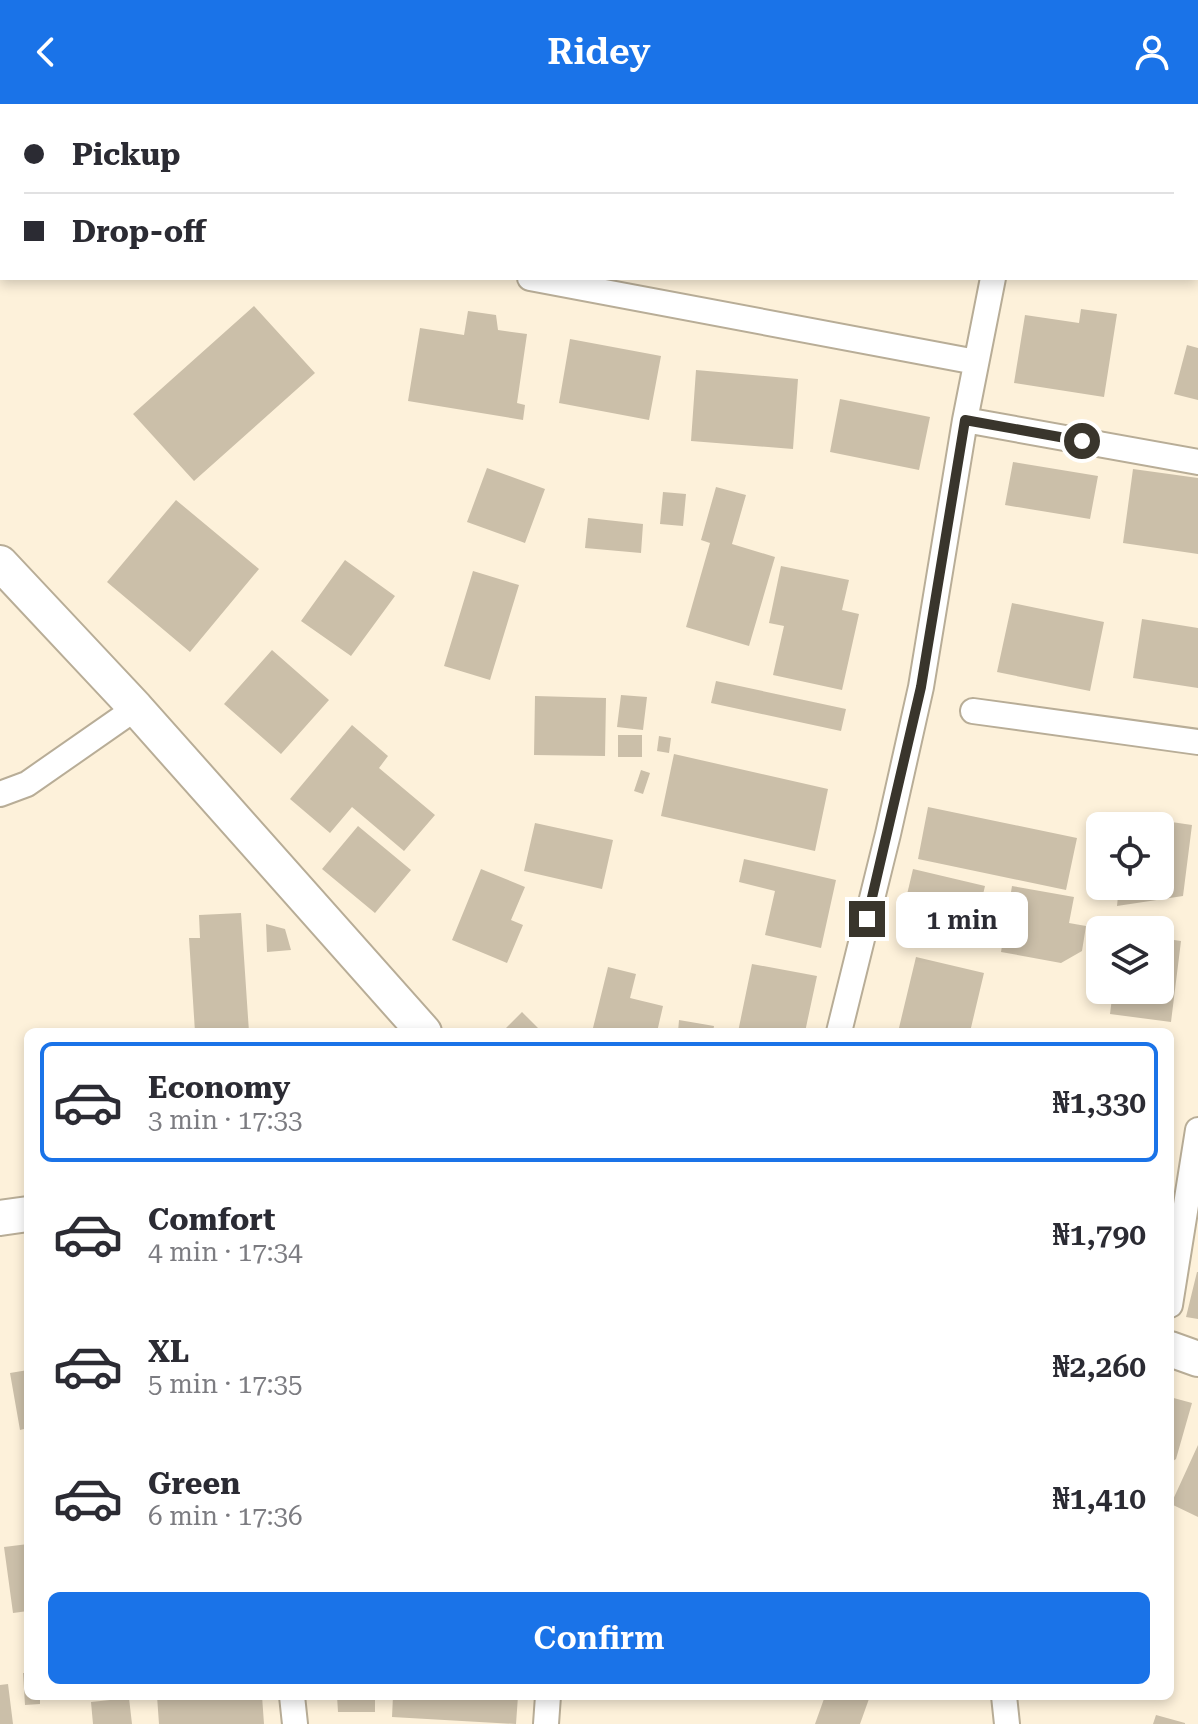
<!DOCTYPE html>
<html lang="en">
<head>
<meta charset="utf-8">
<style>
	body { margin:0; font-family:"Roboto Serif",serif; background:#f7f7f7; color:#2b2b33; height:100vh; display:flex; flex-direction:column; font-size:30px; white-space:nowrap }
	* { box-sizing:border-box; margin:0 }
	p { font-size:26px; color:#7c7c81 }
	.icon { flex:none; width:44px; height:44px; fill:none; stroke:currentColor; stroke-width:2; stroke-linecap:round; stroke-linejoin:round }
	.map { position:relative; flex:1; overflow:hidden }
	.sheet { position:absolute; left:24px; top:924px; width:1150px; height:672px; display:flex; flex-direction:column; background:#fff; border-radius:12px; box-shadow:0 4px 12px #0003 }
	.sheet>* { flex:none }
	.hud { position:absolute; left:0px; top:0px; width:1198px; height:176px; box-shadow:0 4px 12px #0003; display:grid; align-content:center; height:176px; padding:0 24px; background:#fff }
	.fabs { position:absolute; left:1086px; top:708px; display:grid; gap:16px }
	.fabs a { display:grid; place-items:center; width:88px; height:88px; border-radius:12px; background:#fff; box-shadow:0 4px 12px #0003; font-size:40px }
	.end { position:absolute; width:36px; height:36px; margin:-18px; border:10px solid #39352c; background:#fff; box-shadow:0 0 0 4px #fff }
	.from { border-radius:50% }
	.bubble { position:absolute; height:56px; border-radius:12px; background:#fff; box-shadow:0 4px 12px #0003; font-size:26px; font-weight:600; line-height:56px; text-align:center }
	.hud b { display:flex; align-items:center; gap:28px; height:76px; font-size:30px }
	.hud b+b { border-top:2px solid #e1e1e2 }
	.hud i { width:20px; height:20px; background:#2b2b33 }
	ul { padding:14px 0 0; list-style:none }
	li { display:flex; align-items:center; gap:24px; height:120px; margin:0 16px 12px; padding:0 8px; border:4px solid transparent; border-radius:12px }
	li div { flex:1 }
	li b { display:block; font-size:30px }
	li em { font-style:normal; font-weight:600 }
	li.selected { border-color:#1a73e8 }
	li>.icon { width:72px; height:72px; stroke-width:1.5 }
	.button { display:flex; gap:16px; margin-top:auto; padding:16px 24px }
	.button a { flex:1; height:92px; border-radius:12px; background:#1a73e8; color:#fff; font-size:32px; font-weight:600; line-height:92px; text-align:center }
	header { display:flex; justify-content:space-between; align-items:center; height:104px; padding:0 24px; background:#1a73e8; color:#fff; font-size:36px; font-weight:600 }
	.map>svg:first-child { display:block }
	.building { fill:#cbbfa9 }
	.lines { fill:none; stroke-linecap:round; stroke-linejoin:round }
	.street-casing { stroke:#b8ad97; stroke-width:28 }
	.secondary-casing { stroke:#b8ad97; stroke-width:38 }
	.street { stroke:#fff; stroke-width:24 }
	.secondary { stroke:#fff; stroke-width:34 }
	.route { stroke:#39352c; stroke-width:10 }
</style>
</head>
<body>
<header><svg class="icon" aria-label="back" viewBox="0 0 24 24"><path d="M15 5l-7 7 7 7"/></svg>Ridey<svg class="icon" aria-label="person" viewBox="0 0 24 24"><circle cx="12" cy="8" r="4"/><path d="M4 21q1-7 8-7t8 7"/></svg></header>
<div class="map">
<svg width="1198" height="1620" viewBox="0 0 1198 1620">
	<rect width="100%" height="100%" fill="#fdf1da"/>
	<!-- building -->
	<path class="building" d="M254,202L315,269L194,377L133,310Z
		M1081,205L1117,210L1104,293L1014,279L1025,211L1079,219Z
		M468,207L496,211L498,226L527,230L517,299L525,301L523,316L408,297L420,224L464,231Z
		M570,235L661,252L649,316L559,299Z
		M1187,241L1198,244V296L1174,290Z
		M696,266L798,275L793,345L691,337Z
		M840,295L930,313L919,366L830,348Z
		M1013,358L1098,372L1090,415L1005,401Z
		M487,364L545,385L525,439L467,418Z
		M1133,365L1198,374V450L1123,439Z
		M716,383L746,391L732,440L775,453L749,542L686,523L710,439L701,436Z
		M663,388L686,390L683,422L660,420Z
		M176,396L259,465L190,548L107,478Z
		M588,414L643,420L641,449L585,444Z
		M345,456L395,492L351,552L301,517Z
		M781,462L849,476L842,506L859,510L842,586L773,571L784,522L769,519Z
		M473,467L519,481L490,576L444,562Z
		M1012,499L1104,518L1090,587L997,568Z
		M1142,515L1198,524V584L1133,574Z
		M272,546L329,596L281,650L224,600Z
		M716,577L846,605L841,627L711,599Z
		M621,591L647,593L643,626L617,623Z
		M535,592L606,594L605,652L534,651Z
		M352,621L388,652L379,664L435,711L404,747L352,703L330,729L290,695Z
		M618,631H642V653H618Z
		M659,632L671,634L669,649L657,647Z
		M674,650L828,685L815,747L661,712Z
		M641,666L650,669L643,690L634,687Z
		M928,703L1077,734L1066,786L918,755Z
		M1144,714L1192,721L1183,792L1117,802L1119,782H1160V722H1128Z
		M535,719L613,736L602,785L524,767Z
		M358,722L411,766L375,809L322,765Z
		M744,755L836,776L821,844L765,831L775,787L739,778Z
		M481,765L525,783L511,816L523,821L507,859L452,836Z
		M913,765L985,782L973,833L901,816Z
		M1012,782L1074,793L1069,819L1086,822L1082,847L1061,859L1001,848Z
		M241,809L249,928H195L189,834H200L199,811Z
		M266,820L285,825L291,846L267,848Z
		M1160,834L1181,837L1171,918L1110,910L1113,886H1160Z
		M916,853L984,869L970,928H898Z
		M752,860L817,872L805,928H738Z
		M608,863L636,870L630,894L663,902L657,928H592Z
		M522,908L542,928H502Z
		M679,916L714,922L713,928H678Z
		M1197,1168H1198V1215L1186,1213Z
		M28,1266V1324L20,1326L10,1269Z
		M1170,1293L1192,1299L1176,1355L1170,1359Z
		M1198,1341V1413L1171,1400Z
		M28,1440V1507L13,1509L4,1443Z
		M23,1569H28V1592H40V1600L25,1601Z
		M8,1580L13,1620H0V1581Z
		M157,1592H262L264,1620H159Z
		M337,1592H375V1608H338Z
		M393,1592H518L516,1620L392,1613Z
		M825,1592H870L860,1620H815Z
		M129,1594L132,1620H93L91,1598Z
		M1156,1611L1185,1619V1620H1153Z"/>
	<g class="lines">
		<defs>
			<path id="street" d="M1027,2V0
				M530,174L976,258
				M965,316L1198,358
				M973,607L1198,638
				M0,690L27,680L136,604
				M839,928L888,730L921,583L965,316L993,174
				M1170,1201L1198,1026
				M292,1592L295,1620
				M1004,1592L1007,1620
				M546,1620L548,1592"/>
			<path id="secondary" d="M0,459L136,604L424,928
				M0,1114L28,1110
				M1170,1245L1198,1255"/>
		</defs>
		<!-- street casing -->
		<use href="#street" class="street-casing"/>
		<!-- secondary casing -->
		<use href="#secondary" class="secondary-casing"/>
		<!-- street -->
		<use href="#street" class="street"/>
		<!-- secondary -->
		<use href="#secondary" class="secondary"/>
	</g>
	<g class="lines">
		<!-- route -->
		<path class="route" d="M867,815L921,583L965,316L1082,337"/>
	</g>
</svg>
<div class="fabs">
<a><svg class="icon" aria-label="locate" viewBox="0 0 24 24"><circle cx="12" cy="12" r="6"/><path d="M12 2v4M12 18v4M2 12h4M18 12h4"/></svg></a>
<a><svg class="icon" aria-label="layers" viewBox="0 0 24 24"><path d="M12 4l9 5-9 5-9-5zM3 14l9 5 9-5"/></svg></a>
</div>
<i class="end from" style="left:1082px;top:337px"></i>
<i class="end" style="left:867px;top:815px"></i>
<div class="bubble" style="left:896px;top:788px;width:132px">1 min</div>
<div class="hud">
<b><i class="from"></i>Pickup</b>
<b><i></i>Drop-off</b>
</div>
<section class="sheet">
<ul>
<li class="selected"><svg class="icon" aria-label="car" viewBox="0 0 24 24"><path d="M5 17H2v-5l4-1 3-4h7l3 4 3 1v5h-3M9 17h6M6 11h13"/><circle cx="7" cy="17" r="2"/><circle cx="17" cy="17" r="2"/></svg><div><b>Economy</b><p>3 min · 17:33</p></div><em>₦1,330</em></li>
<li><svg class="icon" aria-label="car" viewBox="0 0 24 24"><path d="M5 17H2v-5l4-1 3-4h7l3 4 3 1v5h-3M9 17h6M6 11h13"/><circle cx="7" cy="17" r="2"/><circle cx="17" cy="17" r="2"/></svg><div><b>Comfort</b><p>4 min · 17:34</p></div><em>₦1,790</em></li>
<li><svg class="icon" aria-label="car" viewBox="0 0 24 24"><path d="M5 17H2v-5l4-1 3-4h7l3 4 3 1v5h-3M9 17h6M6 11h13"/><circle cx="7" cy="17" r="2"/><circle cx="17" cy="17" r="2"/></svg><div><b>XL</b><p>5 min · 17:35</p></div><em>₦2,260</em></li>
<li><svg class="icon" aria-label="car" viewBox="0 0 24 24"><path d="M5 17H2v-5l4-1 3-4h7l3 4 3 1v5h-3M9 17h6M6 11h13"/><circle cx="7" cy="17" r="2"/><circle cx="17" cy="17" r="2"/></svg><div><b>Green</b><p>6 min · 17:36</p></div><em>₦1,410</em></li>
</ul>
<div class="button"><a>Confirm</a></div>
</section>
</div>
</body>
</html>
